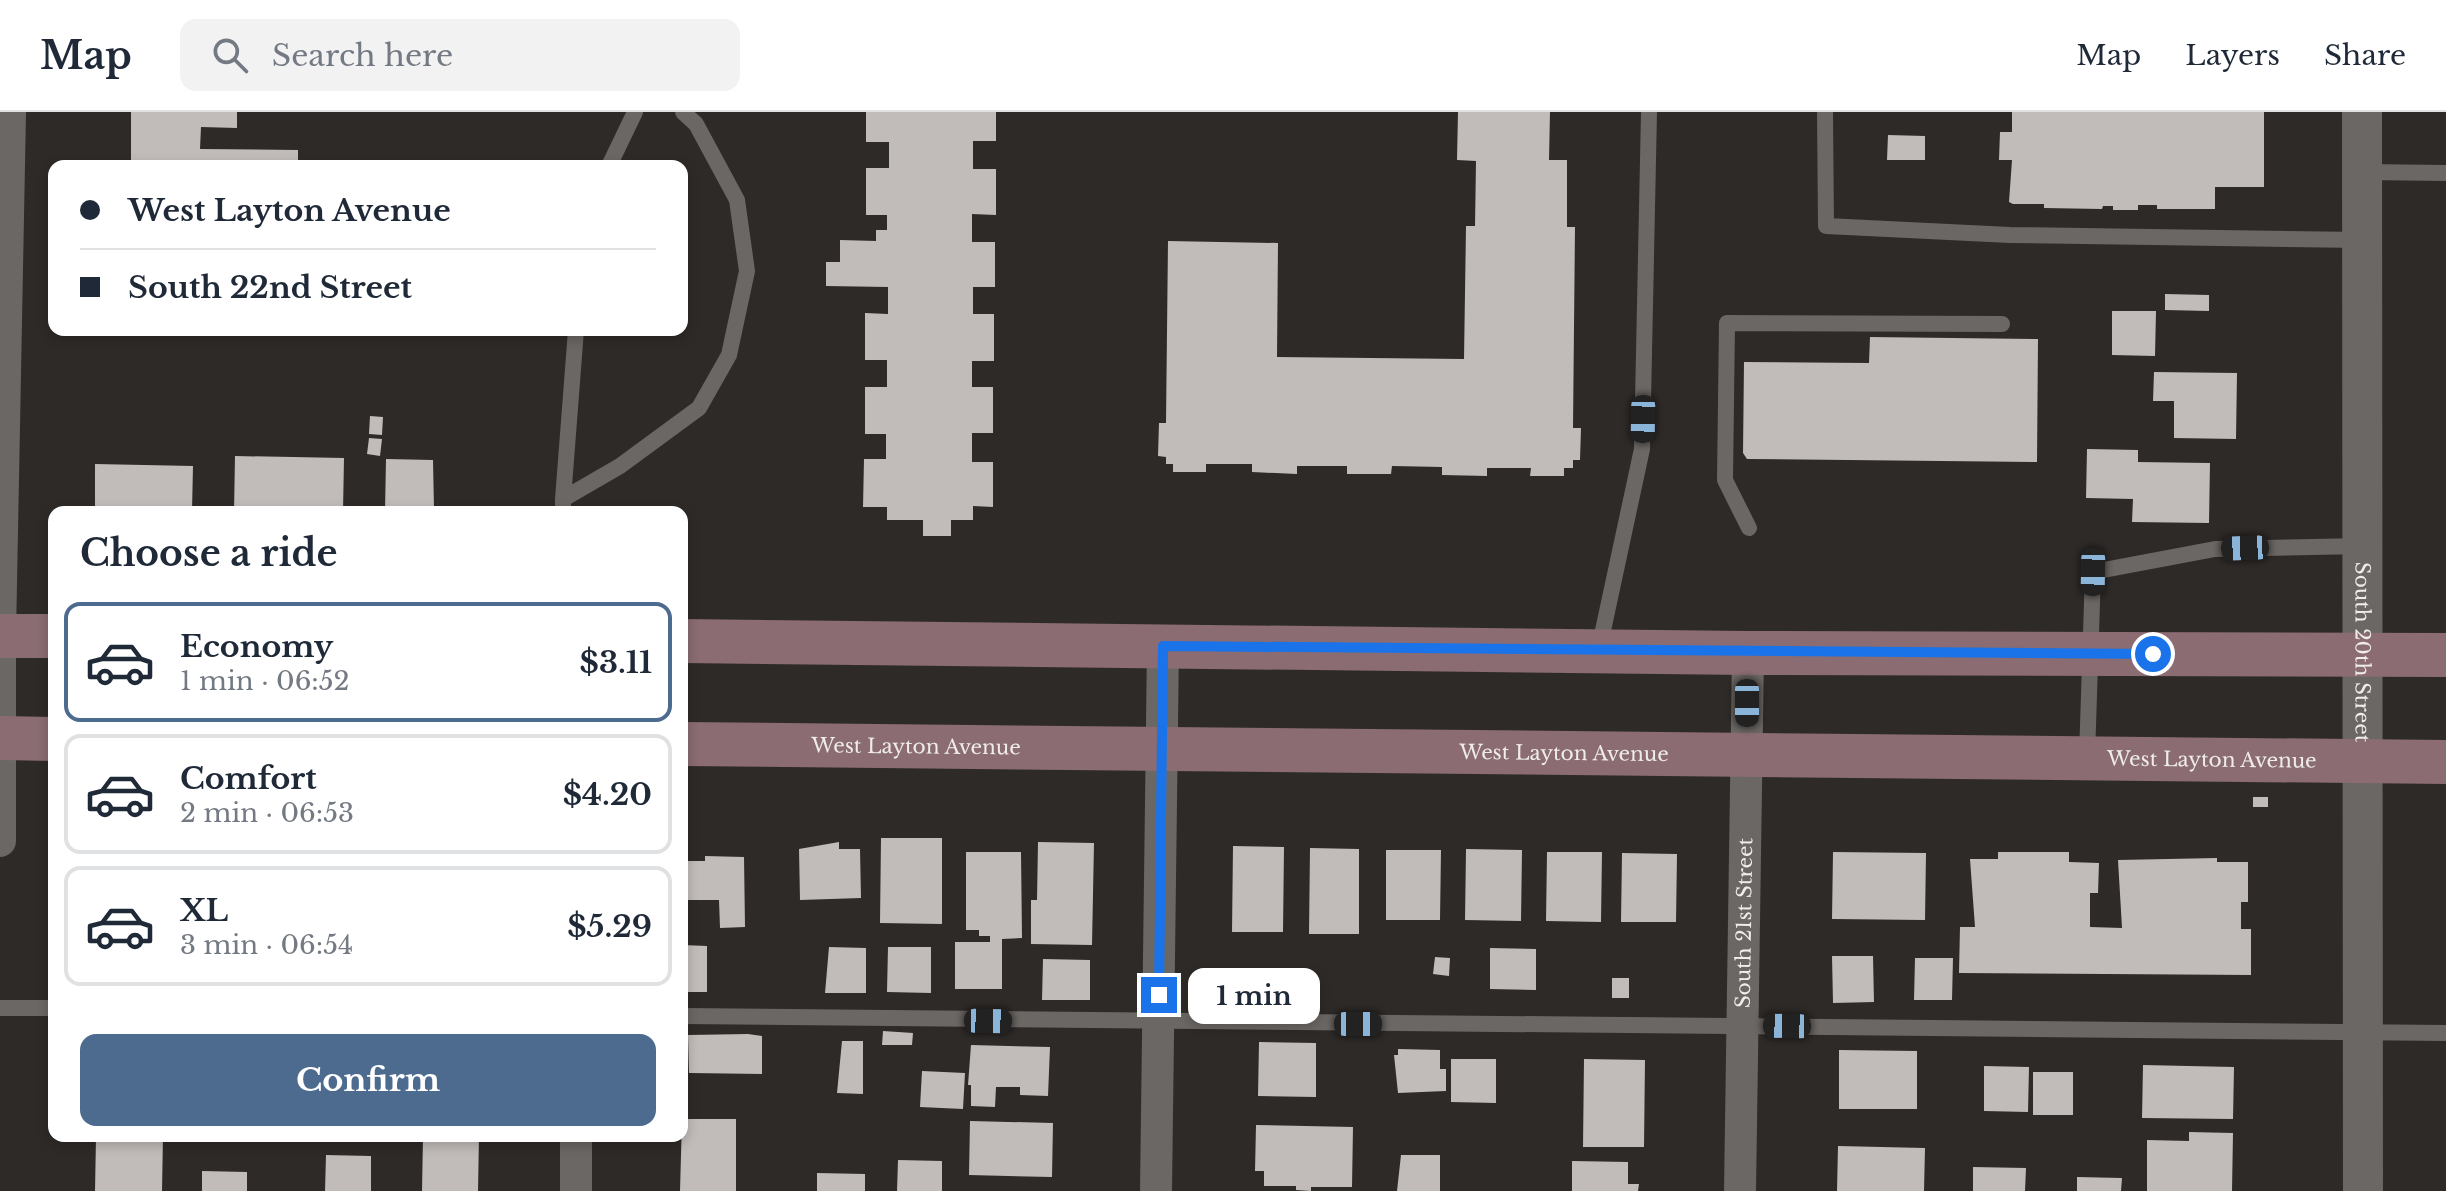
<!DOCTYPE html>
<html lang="en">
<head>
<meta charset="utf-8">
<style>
	body { margin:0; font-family:"Libre Baskerville",serif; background:#f2f2f3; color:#1f2937; height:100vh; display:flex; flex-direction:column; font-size:30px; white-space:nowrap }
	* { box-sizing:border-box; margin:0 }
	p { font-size:26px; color:#747a83 }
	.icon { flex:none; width:44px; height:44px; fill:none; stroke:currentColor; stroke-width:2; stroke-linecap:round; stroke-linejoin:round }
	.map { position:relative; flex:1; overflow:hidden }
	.drawer { position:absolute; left:48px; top:394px; width:640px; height:636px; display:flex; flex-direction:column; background:#fff; border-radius:16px; box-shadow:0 4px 12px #0003 }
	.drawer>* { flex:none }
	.top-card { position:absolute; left:48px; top:48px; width:640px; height:176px; border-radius:16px; box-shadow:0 4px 12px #0003; display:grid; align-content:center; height:176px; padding:0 32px; background:#fff }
	.end { position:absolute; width:36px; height:36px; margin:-18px; border:10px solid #1a73e8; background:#fff; box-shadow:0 0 0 4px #fff }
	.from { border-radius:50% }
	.bubble { position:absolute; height:56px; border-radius:16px; background:#fff; box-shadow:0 4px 12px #0003; font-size:26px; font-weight:700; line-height:56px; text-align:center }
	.car { position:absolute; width:24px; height:48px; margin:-24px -12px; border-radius:10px; box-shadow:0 0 6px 2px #0007; background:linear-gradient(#222 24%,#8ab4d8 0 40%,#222 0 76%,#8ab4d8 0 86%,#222 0) }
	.top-card b { display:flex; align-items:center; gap:28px; height:76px; font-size:30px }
	.top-card b+b { border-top:2px solid #e0e1e3 }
	.top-card i { width:20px; height:20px; background:#1f2937 }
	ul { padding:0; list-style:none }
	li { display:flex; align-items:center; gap:24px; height:120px; margin:0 16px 12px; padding:0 16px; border:4px solid #e0e1e3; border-radius:16px }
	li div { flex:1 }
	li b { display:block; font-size:30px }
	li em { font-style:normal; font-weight:700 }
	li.current { border-color:#4d6b8f }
	li>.icon { width:72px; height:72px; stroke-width:1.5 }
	h2 { padding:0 32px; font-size:36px; line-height:96px }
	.primary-button { display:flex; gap:16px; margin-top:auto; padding:16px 32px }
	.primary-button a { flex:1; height:92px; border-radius:16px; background:#4d6b8f; color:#fff; font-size:32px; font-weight:700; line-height:92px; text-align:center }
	header { display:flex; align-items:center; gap:48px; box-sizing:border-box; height:112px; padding:0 40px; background:#fff; border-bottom:2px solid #e0e1e3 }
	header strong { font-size:38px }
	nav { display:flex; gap:44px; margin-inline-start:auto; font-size:28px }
	.search { width:560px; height:72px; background:#f2f2f3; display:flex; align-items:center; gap:20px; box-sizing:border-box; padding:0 28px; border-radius:16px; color:#747a83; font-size:30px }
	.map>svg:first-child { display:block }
	.building { fill:#c1bcba }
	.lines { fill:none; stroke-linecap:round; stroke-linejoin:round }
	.service { stroke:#6b6764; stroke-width:16 }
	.minor { stroke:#6b6764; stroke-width:32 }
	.tertiary { stroke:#6b6764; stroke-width:40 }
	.secondary { stroke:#8a6c72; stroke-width:44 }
	.route { stroke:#1a73e8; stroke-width:10 }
	.labels { text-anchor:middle; stroke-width:8; stroke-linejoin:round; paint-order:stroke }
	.street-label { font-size:20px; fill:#efeceb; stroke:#151312 }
</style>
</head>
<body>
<header>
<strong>Map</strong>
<div class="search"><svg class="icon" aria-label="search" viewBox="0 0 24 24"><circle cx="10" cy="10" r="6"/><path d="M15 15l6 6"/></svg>Search here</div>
<nav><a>Map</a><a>Layers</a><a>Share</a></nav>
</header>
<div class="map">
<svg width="2446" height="1079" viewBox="0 0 2446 1079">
	<rect width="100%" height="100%" fill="#2e2a28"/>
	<!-- building -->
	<path class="building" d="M131,0H237V16L201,15L200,37L298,38V54H131Z
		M866,0H996V29H973V57H996V103L972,102V130H995V175H973V202H994V249H972V275H993V321H972V350H993V395L973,394V408H951V424H923V408H887V395H863L864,347H886V322H865V275H887V248H865V201L888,202V175L826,174V150H840V128L876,129V118H887V103H866V56H889V30H866Z
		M1458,0H1550L1549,48H1567V115H1575L1573,316H1581L1580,348H1573V356H1564V364H1530L1531,356H1487V364L1442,363V355L1392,354L1391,362H1347V354H1297V362L1252,360V352H1206V360H1173V352H1166V345L1158,344L1159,311H1166L1168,129L1278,131L1277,245L1464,247L1466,114H1475L1476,49L1457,48Z
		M2012,0H2264V75H2215V97H2157V93H2138V98H2113V94H2103L2102,97L2044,96V92H2013L2009,90L2012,48H1999L2000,20H2012Z
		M1888,23L1925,24V48H1887Z
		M2165,182L2209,183V199L2165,198Z
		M2112,199H2156L2155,244L2112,243Z
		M1870,225L2038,227L2037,350L1747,347L1743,341L1744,250L1869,251Z
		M2154,260L2237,261L2236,327L2174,326V289H2153Z
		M370,304L383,305L382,323L369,322Z
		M369,326L382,327L380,344L367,342Z
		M2087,337L2138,338V350L2210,351L2209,411L2132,410L2133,387L2086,386Z
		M235,344L344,346L343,400H234Z
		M386,347L433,348L434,397L385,400Z
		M95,352L193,354L192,400H95Z
		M2253,685H2268V695H2253Z
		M881,726H942V812L880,811Z
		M839,730V737H860L861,786L800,788L799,737Z
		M1038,730L1094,731L1092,833L1031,832V788H1037Z
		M1233,734L1284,735L1283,820H1232Z
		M1310,736L1359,737V822H1309Z
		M1466,737L1522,738L1521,809L1465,808Z
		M1386,738H1441L1440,808H1386Z
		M966,740H1021L1022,826L1002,827V877H955V830H990V824H979V818H966Z
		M1547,740H1602L1601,810L1546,809Z
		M1833,740L1926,741L1925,808L1832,807Z
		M1998,740H2069V750L2099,751L2098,781H2090V815L2122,816L2118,748L2217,746V750H2248V790H2241V817H2251V863L1959,861L1960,815H1975L1970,747H1998Z
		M1622,741L1677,742L1676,810H1621Z
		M705,744L744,745L745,815L720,816L719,788H684V749H705Z
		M682,833L707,834V880H682Z
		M829,835L866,836V881H825Z
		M888,835H931V881L887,880Z
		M1490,836L1536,837V878L1490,877Z
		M1832,844H1873L1874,890L1833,891Z
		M1435,845L1450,846L1449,864L1433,862Z
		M1915,846H1953L1952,888H1914Z
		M1043,847L1090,848V888H1042Z
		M1612,866H1629V886H1612Z
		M883,919L913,921L912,933H882Z
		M748,922L762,924V962L689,961L688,923Z
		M842,929H863V982L837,981Z
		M1259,930L1316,931V985L1258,984Z
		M971,933L1050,935L1048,984L1020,983V975H996L995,995L971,994V973H968Z
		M1398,937L1440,938V957H1446V979L1398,981L1394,943H1398Z
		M1839,938L1917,939V997H1839Z
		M1451,947H1496V991L1451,990Z
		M1584,947L1645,948L1644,1035H1583Z
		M2143,953L2234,955L2233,1007L2142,1006Z
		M1984,954L2029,955L2028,1000L1984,999Z
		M922,959L965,961L963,997L920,995Z
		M2033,960H2073V1003H2033Z
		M682,1007H736V1079H680Z
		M970,1009L1053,1011L1052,1065L969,1063Z
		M1256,1013L1353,1015L1352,1075H1311V1079L1296,1078V1074H1264V1059H1255Z
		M2189,1020L2233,1021L2232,1079H2147V1028L2189,1029Z
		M163,1024L162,1079H95L96,1025Z
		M423,1024H479L478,1079H422Z
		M1838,1034L1925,1036L1924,1079H1837Z
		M326,1043L371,1044V1079H325Z
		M1401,1043H1440V1079H1397Z
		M898,1048L942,1049V1079H897Z
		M1572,1049L1628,1050V1072H1639L1638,1079H1572Z
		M1973,1055L2026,1056L2025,1079H1973Z
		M202,1059L247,1060V1079H202Z
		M817,1061L865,1062V1079H817Z
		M2077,1065L2122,1066L2121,1079H2077Z"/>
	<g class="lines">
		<!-- service -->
		<path class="service" d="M1825,0L1826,114L2010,123L2361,128
			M609,54L635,0
			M2363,60L2446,61
			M563,387L576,218
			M563,400V387L620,354L699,296L729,243L747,159L737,88L696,12L683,0
			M1749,416L1725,368L1727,211L2002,212
			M1599,537L1642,337L1649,0
			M2087,644L2093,460L2215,437L2363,434
			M0,896H54
			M682,904L2446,921"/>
		<!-- minor -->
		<g class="minor">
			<path d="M0,729V524L10,0"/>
			<path d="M576,1079V1024"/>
			<path d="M1156,1079L1163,534"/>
			<path id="s1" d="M1740,1079L1748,541"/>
		</g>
		<!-- tertiary -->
		<path class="tertiary" id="s2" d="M2362,0L2363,1079"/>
		<!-- secondary -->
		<g class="secondary">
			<path d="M0,524H54"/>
			<path d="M682,529L1748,541L2446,543"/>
			<path d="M0,626L54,627"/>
			<path id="s3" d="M682,632L2446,650"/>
		</g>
	</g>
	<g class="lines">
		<!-- route -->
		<path class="route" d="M1159,883L1163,534L2153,542"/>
	</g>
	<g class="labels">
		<!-- street labels -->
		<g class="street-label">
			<text dy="7" stroke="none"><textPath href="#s2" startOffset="540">South 20th Street</textPath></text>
			<text dy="7" stroke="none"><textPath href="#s3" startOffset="234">West Layton Avenue</textPath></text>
			<text dy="7" stroke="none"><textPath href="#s3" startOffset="882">West Layton Avenue</textPath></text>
			<text dy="7" stroke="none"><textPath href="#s3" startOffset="1530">West Layton Avenue</textPath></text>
			<text dy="7" stroke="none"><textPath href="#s1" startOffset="268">South 21st Street</textPath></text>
		</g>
	</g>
</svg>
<i class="end from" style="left:2153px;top:542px"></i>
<i class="end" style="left:1159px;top:883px"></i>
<div class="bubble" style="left:1188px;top:856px;width:132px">1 min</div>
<i class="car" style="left:1643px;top:307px;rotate:181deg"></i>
<i class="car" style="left:2245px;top:436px;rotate:268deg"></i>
<i class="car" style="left:2093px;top:460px;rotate:181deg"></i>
<i class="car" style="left:1747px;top:591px;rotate:180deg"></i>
<i class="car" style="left:988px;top:909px;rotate:91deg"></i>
<i class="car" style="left:1358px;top:912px;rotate:90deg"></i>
<i class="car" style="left:1787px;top:914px;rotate:271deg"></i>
<div class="top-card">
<b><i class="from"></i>West Layton Avenue</b>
<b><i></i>South 22nd Street</b>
</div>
<section class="drawer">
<h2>Choose a ride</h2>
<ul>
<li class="current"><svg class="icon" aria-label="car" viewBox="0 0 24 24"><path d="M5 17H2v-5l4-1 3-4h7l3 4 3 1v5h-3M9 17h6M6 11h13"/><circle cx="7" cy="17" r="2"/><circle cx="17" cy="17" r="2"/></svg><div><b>Economy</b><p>1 min · 06:52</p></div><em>$3.11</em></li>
<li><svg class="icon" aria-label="car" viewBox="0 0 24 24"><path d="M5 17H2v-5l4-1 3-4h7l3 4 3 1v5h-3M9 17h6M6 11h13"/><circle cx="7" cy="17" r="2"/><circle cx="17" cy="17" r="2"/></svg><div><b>Comfort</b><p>2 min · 06:53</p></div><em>$4.20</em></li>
<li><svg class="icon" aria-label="car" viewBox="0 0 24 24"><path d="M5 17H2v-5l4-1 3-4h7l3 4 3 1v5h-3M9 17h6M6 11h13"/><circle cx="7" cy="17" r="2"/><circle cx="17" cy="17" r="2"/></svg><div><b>XL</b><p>3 min · 06:54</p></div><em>$5.29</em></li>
</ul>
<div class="primary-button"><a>Confirm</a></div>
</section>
</div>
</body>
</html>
